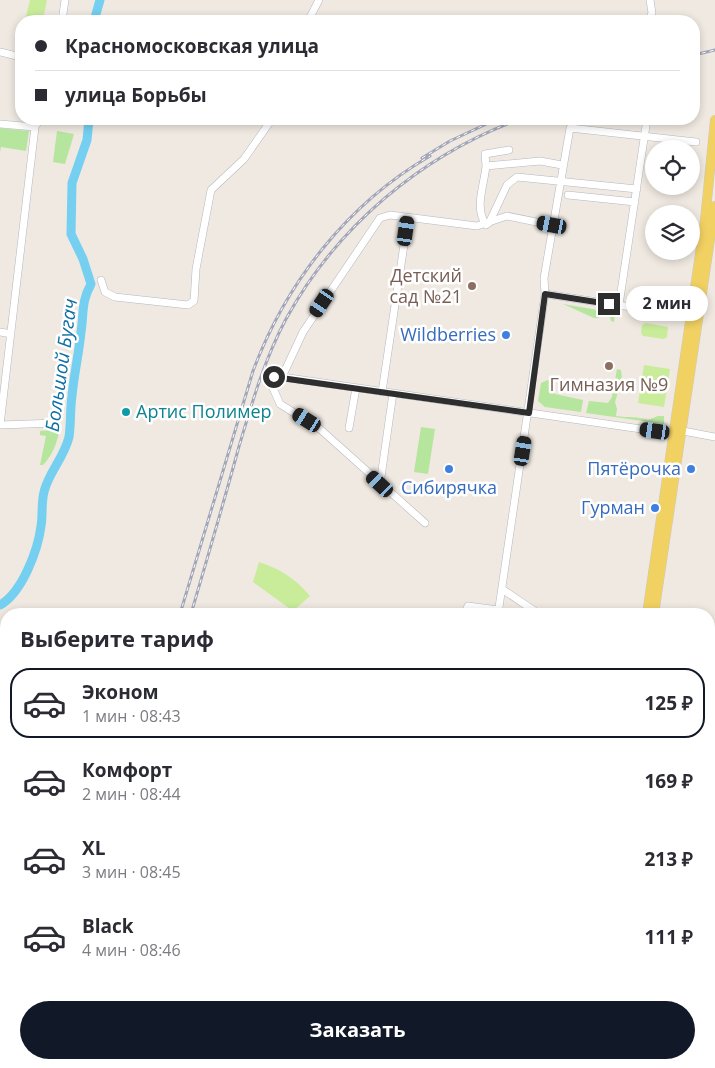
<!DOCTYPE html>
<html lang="ru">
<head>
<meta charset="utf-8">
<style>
	body { margin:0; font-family:"Open Sans",sans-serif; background:#f2f2f3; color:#2b2b33; height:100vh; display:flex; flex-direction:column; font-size:19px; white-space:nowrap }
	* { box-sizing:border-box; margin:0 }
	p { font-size:16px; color:#7c7c81 }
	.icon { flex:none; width:28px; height:28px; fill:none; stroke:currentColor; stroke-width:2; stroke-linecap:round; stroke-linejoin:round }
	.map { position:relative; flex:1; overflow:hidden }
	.side { position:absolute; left:0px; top:608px; width:715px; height:461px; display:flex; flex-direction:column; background:#fff; border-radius:20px 20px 0 0; box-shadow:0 2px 8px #0003 }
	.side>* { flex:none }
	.guide { position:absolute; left:15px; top:15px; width:685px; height:110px; border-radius:20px; box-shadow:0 2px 8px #0003; display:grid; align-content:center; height:110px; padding:0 20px; background:#fff }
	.buttons { position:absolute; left:645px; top:140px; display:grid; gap:10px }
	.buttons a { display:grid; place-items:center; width:55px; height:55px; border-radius:50%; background:#fff; box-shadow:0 2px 8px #0003; font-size:25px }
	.end { position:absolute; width:22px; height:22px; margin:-11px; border:6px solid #2e2e2e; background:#fff; box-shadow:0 0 0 2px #fff }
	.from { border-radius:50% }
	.bubble { position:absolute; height:35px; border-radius:18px; background:#fff; box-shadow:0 2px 8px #0003; font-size:16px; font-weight:700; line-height:35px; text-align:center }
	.car { position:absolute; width:15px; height:30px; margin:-15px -8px; border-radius:6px; box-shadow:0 0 4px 1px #0007; background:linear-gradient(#222 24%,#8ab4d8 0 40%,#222 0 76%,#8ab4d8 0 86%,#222 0) }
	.guide b { display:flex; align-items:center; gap:18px; height:48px; font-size:19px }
	.guide b+b { border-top:1px solid #e1e1e2 }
	.guide i { width:12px; height:12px; background:#2b2b33 }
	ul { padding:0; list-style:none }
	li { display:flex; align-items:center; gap:15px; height:70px; margin:0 10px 8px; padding:0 10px; border:2px solid transparent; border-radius:20px }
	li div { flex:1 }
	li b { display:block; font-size:19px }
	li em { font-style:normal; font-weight:700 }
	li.active { border-color:#111827 }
	li>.icon { width:45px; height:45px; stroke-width:1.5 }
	h2 { padding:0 20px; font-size:22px; line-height:60px }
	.button { display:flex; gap:10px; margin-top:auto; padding:10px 20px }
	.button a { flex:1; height:58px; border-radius:30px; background:#111827; color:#fff; font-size:20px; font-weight:700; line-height:58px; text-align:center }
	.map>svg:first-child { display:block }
	.green { fill:#b6e59e }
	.pitch { fill:#c9ec9a }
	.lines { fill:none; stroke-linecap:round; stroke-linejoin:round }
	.river { stroke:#75cff0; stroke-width:9 }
	.minor-casing { stroke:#b4b7c1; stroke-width:8 }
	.major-casing { stroke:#c9c9c9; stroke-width:10 }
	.minor { stroke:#fff; stroke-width:7 }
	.major { stroke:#f2d163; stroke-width:9 }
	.rail-casing { stroke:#a3a6b8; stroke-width:3 }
	.rail { stroke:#fff; stroke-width:1; stroke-dasharray:4; stroke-linecap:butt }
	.route { stroke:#2e2e2e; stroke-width:6 }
	.education-dot { fill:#8d6e63; stroke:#fff; stroke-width:2 }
	.shop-dot { fill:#3f7fe0; stroke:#fff; stroke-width:2 }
	.culture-dot { fill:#0f9aa8; stroke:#fff; stroke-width:2 }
	.labels { text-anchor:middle; stroke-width:5; stroke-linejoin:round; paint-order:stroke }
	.education-label { font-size:18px; fill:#785e54; stroke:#fff; text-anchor:end }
	.shop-label { font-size:18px; fill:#366cbe; stroke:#fff; text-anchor:end }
	.culture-label { font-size:18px; fill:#0d838f; stroke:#fff; text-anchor:start }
	.water-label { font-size:19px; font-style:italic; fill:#0d6fa3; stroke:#fff }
</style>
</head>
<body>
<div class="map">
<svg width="715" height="1068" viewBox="0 0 715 1068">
	<rect width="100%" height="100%" fill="#efe9e1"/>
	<!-- green -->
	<path class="green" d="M0,128L29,131L26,151L1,147L0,152Z
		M57,131L74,134L65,164L53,162Z
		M563,304L615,313L614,322L611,321L610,317L601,315L598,318H594Z
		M617,369L621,370L622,380L615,402L617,409L616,416C628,418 637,416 648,420L658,416H664V424L586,413L589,401L608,403L612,397Z
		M548,380L554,381L555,394L583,400L581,412L545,407L538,401L541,383Z
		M421,427L435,429L428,474L414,472Z
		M52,430L59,432C57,443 52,456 43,465H40L46,436L40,435V431Z"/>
	<!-- pitch -->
	<path class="pitch" d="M30,0H47L43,19L26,16Z
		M646,323L668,327L667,337L664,339L643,336L641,333L642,325Z
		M644,365L670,369L664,407L638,403Z
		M259,562C280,569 295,578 310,596L293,611L253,582Z"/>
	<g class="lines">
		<!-- river -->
		<path class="river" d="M94,21L100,0
			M0,605C22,593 38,550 41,526C43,515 41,504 44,492C48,473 64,458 69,437C71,424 70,409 72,396C74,374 79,353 81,332C84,313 81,302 91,284L83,259L71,234L72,183L87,140L89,119"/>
		<defs>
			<path id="minor" d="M62,21L65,0
				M308,21L319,0
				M649,21L652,13L650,0
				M0,52L21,57
				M0,124L35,127
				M509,150L485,154L486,166L540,161L562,165
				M568,195L635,202
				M489,223L507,185L517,177L637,189
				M486,225C474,208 484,186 486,166
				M101,280L105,292L115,297L188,305L194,301L196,269L211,190L244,159L272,119
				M545,294L691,316
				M619,305L647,119
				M0,332L11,334
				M282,377L655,431
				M382,392L408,218
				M0,425L35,127L40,119
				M0,425L57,423
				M349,428L356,388
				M683,431L715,437
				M380,484L393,393
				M425,523L320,429L280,404L273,388L275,377H282L303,332L380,218L390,215L477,226L507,216L551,225
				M502,589L539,614
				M464,614L468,606L498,610
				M498,614L545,294L544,278L570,128L696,142
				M0,646H6
				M709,949L715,950
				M439,1062V1068
				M494,1062L534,1068"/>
			<path id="major" d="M647,614L705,220L715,120
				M654,614L715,206
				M0,655L6,668
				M0,745L6,732
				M709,759L715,760
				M584,1068L585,1062"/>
		</defs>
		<!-- minor casing -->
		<use href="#minor" class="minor-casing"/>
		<!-- major casing -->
		<use href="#major" class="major-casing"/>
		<!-- minor -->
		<use href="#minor" class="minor"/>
		<!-- major -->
		<use href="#major" class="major"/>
		<defs>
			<path id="rail" d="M694,55L715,50
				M422,158L450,141L497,119
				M180,614L253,371C286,283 347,204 430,156
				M191,614C207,559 223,505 238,450C251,406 264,360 286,319C337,226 422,155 520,119
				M48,1068L49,1062
				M62,1068L64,1062
				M72,1068L75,1062
				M83,1068L86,1062
				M91,1068L96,1062"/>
		</defs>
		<!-- rail casing -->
		<use href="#rail" class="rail-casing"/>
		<!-- rail -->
		<use href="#rail" class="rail"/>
	</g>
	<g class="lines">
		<!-- route -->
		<path class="route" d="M274,377L529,413L545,294L609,304"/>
	</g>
	<!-- markers -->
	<g class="education-dot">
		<circle cx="472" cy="286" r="5"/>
		<circle cx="609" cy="366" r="5"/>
	</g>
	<g class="shop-dot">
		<circle cx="506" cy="335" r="5"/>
		<circle cx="449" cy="469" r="5"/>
		<circle cx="691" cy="469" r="5"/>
		<circle cx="655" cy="508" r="5"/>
	</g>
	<circle class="culture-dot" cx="126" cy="412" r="5"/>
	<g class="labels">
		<!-- education labels -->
		<g class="education-label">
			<text x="462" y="282">Детский<tspan x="462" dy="21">сад №21</tspan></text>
			<text x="609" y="391" text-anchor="middle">Гимназия №9</text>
		</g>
		<!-- shop labels -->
		<g class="shop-label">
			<text x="496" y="341">Wildberries</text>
			<text x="681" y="475">Пятёрочка</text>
			<text x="449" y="494" text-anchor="middle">Сибирячка</text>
			<text x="645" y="514">Гурман</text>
		</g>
		<!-- culture labels -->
		<g class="culture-label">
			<text x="136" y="418">Артис Полимер</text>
		</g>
		<!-- water labels -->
		<g class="water-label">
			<text transform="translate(61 365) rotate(-82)" y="7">Большой Бугач</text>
		</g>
	</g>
</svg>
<div class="buttons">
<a><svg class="icon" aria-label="locate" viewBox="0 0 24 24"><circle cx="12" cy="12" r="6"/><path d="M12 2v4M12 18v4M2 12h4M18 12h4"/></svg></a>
<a><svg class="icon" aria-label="layers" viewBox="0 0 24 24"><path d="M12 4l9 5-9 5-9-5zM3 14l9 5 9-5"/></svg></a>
</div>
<i class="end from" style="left:274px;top:377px"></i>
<i class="end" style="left:609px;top:304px"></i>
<div class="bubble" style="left:626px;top:286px;width:82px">2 мин</div>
<i class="car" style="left:552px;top:225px;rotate:281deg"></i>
<i class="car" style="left:406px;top:231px;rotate:8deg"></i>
<i class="car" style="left:322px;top:303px;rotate:214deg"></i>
<i class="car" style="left:307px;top:420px;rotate:302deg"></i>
<i class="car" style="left:655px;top:431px;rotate:278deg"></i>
<i class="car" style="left:523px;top:451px;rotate:9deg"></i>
<i class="car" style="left:380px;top:484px;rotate:313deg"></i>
<div class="guide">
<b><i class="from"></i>Красномосковская улица</b>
<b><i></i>улица Борьбы</b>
</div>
<section class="side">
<h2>Выберите тариф</h2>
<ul>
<li class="active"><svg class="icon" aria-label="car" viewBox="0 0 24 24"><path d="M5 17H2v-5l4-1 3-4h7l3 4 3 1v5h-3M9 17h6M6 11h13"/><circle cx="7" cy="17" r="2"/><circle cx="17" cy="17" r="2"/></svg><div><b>Эконом</b><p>1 мин · 08:43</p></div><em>125 ₽</em></li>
<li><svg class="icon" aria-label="car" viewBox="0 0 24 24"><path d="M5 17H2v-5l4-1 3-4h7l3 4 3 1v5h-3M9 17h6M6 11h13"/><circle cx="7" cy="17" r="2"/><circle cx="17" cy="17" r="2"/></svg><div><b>Комфорт</b><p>2 мин · 08:44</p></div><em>169 ₽</em></li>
<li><svg class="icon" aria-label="car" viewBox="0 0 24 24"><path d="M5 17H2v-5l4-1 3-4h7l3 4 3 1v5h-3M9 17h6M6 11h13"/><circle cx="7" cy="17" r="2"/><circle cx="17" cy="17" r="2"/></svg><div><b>XL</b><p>3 мин · 08:45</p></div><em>213 ₽</em></li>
<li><svg class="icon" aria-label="car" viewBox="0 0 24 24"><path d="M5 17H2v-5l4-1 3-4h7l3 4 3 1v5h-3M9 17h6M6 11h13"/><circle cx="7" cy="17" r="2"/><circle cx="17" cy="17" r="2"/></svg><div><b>Black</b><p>4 мин · 08:46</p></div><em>111 ₽</em></li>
</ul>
<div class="button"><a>Заказать</a></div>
</section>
</div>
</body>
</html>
